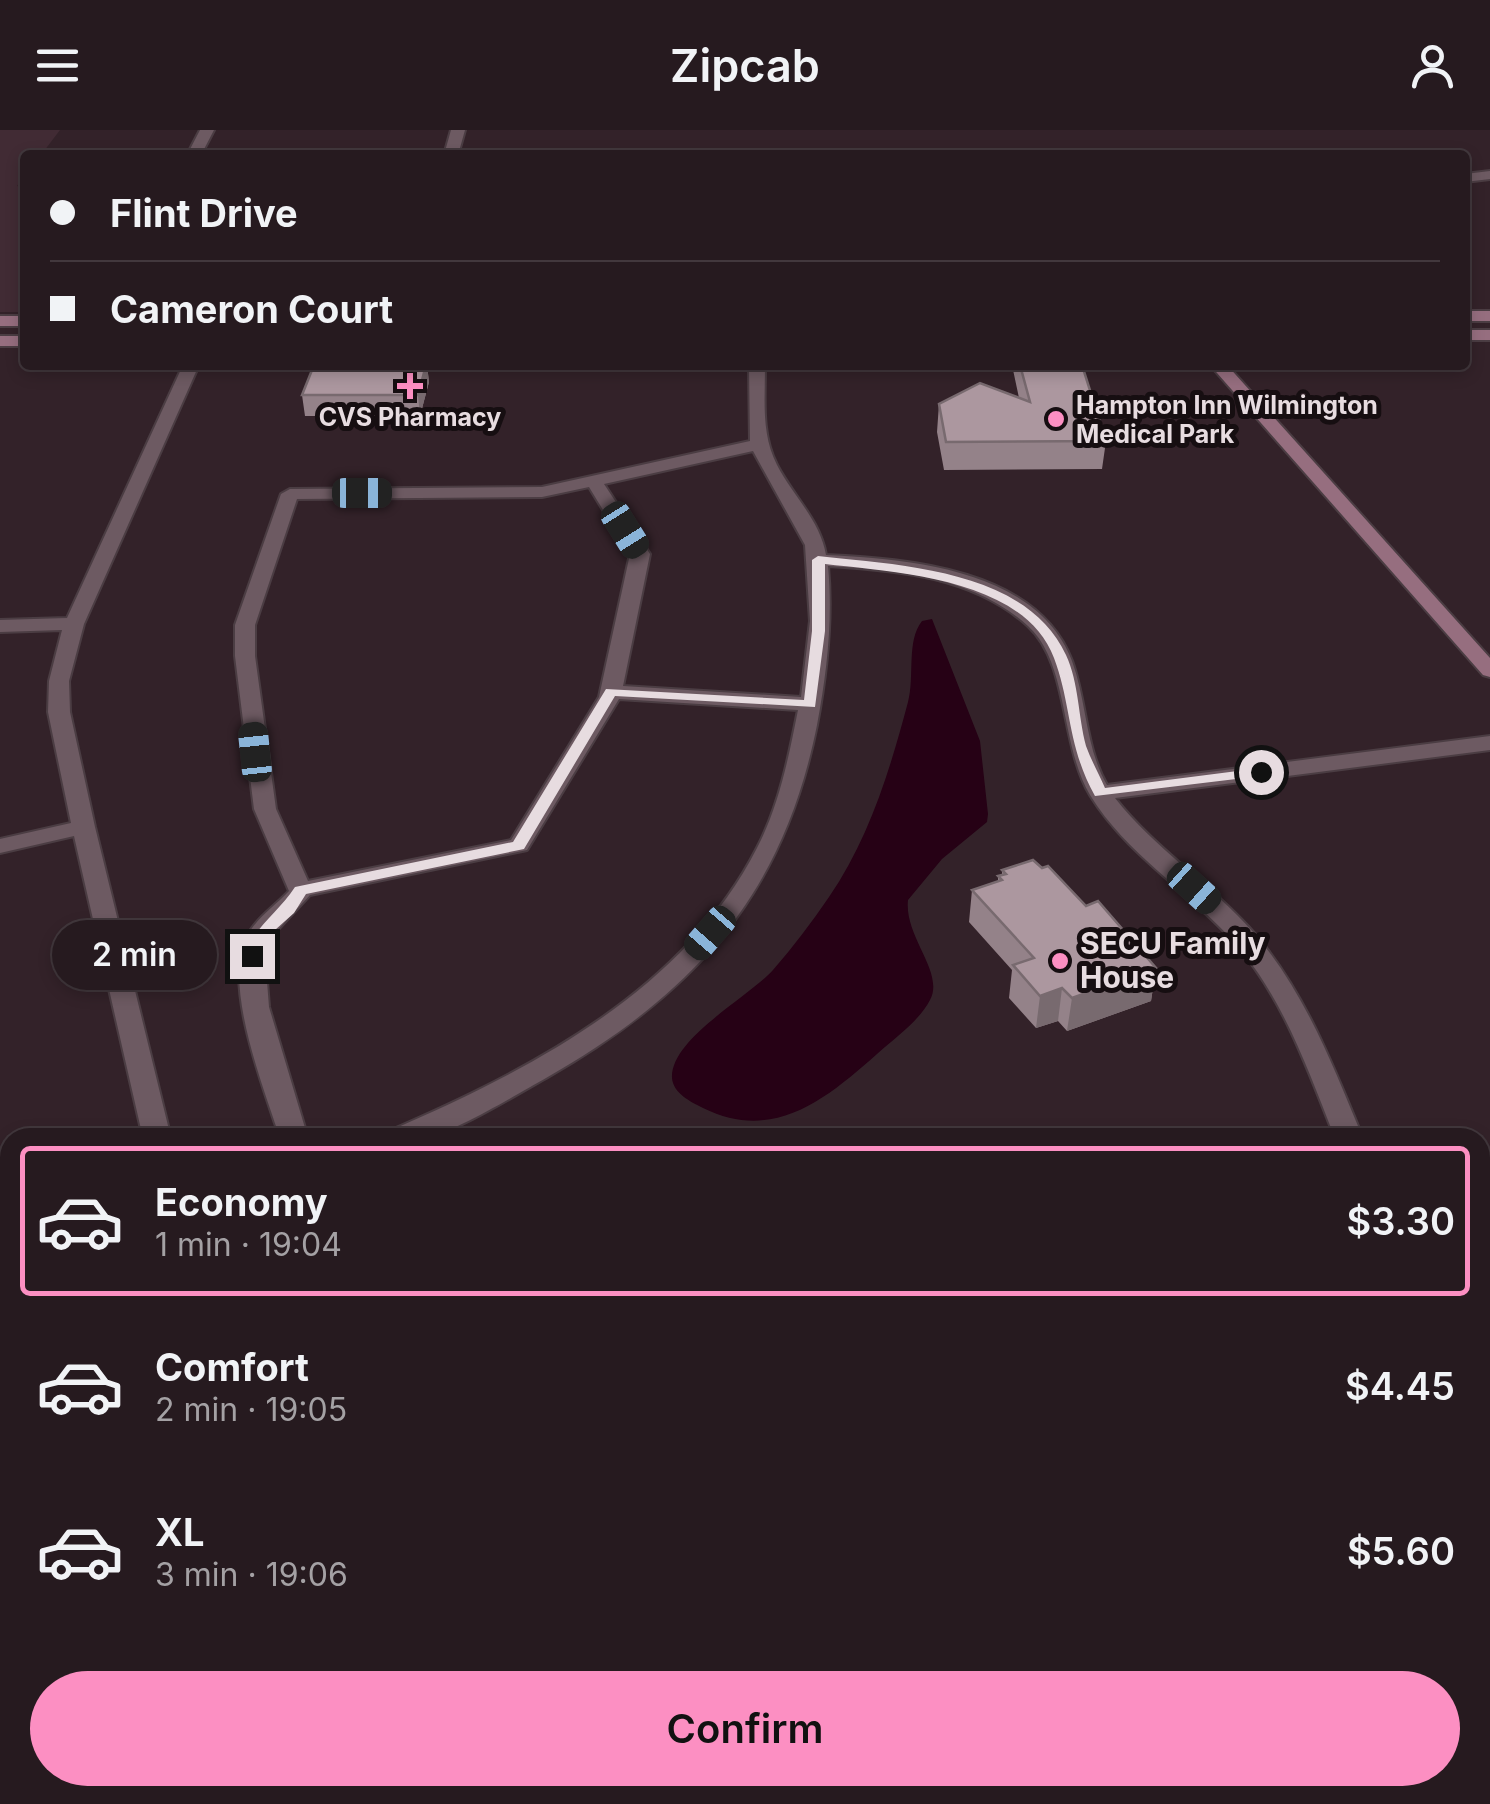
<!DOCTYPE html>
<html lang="en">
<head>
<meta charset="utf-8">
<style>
	body { margin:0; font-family:Inter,sans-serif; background:#32272c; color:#f1f3f6; height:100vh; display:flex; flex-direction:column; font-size:38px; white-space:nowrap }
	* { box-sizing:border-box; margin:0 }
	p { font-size:32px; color:#a4a1a4 }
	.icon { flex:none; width:55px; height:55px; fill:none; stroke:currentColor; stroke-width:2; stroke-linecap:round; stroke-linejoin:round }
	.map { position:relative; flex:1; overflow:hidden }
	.details { position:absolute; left:0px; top:998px; width:1490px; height:678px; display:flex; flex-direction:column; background:#261a1f; border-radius:30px 30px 0 0; box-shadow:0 5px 15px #0003,0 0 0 2px #42383d }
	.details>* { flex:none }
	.hud { position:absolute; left:20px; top:20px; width:1450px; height:220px; border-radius:10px; box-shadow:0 5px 15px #0003,0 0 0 2px #42383d; display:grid; align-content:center; height:220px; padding:0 30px; background:#261a1f }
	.end { position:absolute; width:45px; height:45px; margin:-22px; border:12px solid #e7dce0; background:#111; box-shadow:0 0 0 5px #111 }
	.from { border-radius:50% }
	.bubble { position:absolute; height:70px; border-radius:35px; background:#261a1f; box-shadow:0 5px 15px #0003,0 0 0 2px #42383d; font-size:32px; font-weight:600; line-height:70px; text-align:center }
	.car { position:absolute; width:30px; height:60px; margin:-30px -15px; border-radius:12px; box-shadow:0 0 8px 2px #0007; background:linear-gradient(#222 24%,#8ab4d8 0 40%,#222 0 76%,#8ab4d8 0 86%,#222 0) }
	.hud b { display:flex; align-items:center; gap:35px; height:95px; font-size:38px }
	.hud b+b { border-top:2px solid #42383d }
	.hud i { width:25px; height:25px; background:#f1f3f6 }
	ul { padding:18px 0 0; list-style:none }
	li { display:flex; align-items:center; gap:30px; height:150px; margin:0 20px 15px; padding:0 10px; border:5px solid transparent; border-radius:10px }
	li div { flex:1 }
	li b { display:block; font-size:38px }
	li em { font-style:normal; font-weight:600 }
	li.active { border-color:#fc8fc2 }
	li>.icon { width:90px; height:90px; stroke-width:1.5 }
	.action { display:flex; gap:20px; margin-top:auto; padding:20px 30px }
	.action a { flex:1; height:115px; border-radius:60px; background:#fc8fc2; color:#111; font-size:40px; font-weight:600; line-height:115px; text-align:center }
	header { display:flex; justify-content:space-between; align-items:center; height:130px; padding:0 30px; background:#261a1f; font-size:45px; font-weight:600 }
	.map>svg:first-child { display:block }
	.built { fill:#412b34 }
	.water { fill:#260115 }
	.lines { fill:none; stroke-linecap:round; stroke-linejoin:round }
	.street-casing { stroke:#4b3d43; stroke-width:4 }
	.secondary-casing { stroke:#4b3d43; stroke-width:4 }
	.street { fill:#6d5a62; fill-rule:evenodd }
	.secondary { fill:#966e7f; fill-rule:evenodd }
	.wall { fill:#948289 }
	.shaded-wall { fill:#786a6f }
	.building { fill:#ac979f; stroke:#786a6f; stroke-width:2.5 }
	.route { fill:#e7dce0 }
	.poi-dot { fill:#fc8fc2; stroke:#160e11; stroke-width:4 }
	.labels { text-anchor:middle; stroke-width:10; stroke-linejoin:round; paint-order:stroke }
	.far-poi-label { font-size:25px; font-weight:bold; fill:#e7dce0; stroke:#160e11; text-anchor:start }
	.poi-label { font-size:30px; font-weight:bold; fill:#e7dce0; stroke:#160e11; text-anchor:start }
</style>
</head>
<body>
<header><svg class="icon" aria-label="menu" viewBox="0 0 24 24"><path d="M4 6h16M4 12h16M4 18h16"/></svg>Zipcab<svg class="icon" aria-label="person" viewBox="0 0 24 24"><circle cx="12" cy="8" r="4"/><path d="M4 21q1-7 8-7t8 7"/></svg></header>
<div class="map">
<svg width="1490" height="1674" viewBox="0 0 1490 1674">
	<rect width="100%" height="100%" fill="#332229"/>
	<!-- built -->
	<path class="built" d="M0,0H60L41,25H25V46L17,56L25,57V182H0Z"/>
	<!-- water -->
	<path class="water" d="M932,489L980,611L988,684L987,692L942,729L908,770C904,807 945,842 930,870C919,891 895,908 877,924C826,969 774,1013 703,978C691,972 673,963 672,948C670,909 750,866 773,840C793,817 812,792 829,767C869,709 890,640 908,572C915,547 906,511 922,491Z
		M10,1556V1665H423L405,1674H0V1565Z"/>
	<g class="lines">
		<defs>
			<path id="street" d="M200,0H214L201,25H187Z
				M451,0H465L458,25H444Z
				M1490,41V49L1465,52V44Z
				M183,235H199L84,494L69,551L70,582L95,697L171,1008H143L74,706L0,723V709L71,693L48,582L49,551L62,500L0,502V490L67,488Z
				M749,235H765C765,270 761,304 777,335C793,366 820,390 826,425C909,429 1037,439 1072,531C1087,572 1085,617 1107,655L1490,606V620L1115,668C1155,719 1211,754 1254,803C1305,862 1333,936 1363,1008H1335C1308,940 1283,867 1234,812C1189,761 1126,724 1090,665C1060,615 1069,533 1028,496C974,447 899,440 828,436C833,489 827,542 817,595C783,765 695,863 546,948C517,964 455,1003 423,1008C411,1009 398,1008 386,1008L389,1001C530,940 684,861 757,718C779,676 789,626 798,580L619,569L527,720L310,765L271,807L265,826L269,877L308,1008H280C264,959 223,856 246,808C255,789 275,776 289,761L254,679L235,526V495L281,364L290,359L542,357L750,311ZM753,321L805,415L810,491L801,567L623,556L650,424L604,354ZM589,357L630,424L599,567L511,710L308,751L276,679L255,526V495L297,369L542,367Z
				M10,1112V1134L0,1136V1114Z
				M1480,1229L1490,1232V1271L1480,1267Z"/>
			<path id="secondary" d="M1465,181H1490V191H1465Z
				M0,186H25V196H0Z
				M1465,200H1490V210H1465Z
				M0,206H25V216H0Z
				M1210,235H1227L1490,528V547L1483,545Z"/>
		</defs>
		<!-- street casing -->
		<use href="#street" class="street-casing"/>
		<!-- secondary casing -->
		<use href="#secondary" class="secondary-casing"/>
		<!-- street -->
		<use href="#street" class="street"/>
		<!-- secondary -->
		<use href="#secondary" class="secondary"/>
	</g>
	<!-- wall -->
	<path class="wall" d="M314,235H427L429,252L420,286H305L302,265Z
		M1012,235H1082L1106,311L1102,339L944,340L937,302L939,274L1019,268Z
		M1002,740L1086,776L1156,838L1151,871L1067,901L1058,891L1036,898L1009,868L1012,840L969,792L972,760L998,752V746L1002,745Z"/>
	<!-- shaded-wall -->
	<path class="shaded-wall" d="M426,235H427L429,252L420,286L418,265Z
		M1156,838L1151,871L1067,901L1072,868Z
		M1062,858L1058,891L1036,898L1040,866Z"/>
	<!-- building -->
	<path class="building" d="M314,235H426L418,265H302Z
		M1020,235H1082L1106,311L946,312L939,274L980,253L1030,272Z
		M1033,730L1042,738L1048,736L1086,776L1098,771L1156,838L1072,868L1062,858L1040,866L1013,835L1034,828L972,760L1002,750L998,746L1006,744L1002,740Z
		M1075,1665H1105L1111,1674H1060Z"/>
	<!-- route -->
	<path class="route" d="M818,426C898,435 1027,439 1066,525C1079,553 1078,586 1086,616C1091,630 1099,644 1105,658L1261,638L1268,642L1261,646L1095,666C1067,616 1072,576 1054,528C1024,448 895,442 825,434V501L815,577L615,566L524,719L306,764L294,783L266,808L258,830H247L244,826C254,797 278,783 295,757L513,712L606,559L804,570L812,501V430Z"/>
	<!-- markers -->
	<g class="poi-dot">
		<path d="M405 241h10v10h10v10h-10v10h-10v-10h-10v-10h10z"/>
		<circle cx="1056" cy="289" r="10"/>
		<circle cx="1060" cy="831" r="10"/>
	</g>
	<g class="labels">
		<!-- far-poi labels -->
		<g class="far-poi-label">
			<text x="1076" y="284">Hampton Inn Wilmington<tspan x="1076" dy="29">Medical Park</tspan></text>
			<text x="410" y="296" text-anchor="middle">CVS Pharmacy</text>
		</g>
		<!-- poi labels -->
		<g class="poi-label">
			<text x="1080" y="824">SECU Family<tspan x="1080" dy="34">House</tspan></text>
		</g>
	</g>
</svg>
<i class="end from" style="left:1261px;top:642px"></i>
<i class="end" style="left:252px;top:826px"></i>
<div class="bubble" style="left:52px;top:790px;width:165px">2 min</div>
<i class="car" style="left:362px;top:363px;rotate:90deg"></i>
<i class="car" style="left:625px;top:400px;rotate:148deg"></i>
<i class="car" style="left:255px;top:622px;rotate:354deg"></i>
<i class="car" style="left:1194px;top:758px;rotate:132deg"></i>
<i class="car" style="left:710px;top:803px;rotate:221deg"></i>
<div class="hud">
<b><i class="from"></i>Flint Drive</b>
<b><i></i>Cameron Court</b>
</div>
<section class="details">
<ul>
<li class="active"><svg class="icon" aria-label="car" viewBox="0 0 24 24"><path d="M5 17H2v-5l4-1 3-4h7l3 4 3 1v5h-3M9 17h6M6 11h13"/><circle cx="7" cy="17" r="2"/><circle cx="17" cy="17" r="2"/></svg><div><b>Economy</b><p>1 min · 19:04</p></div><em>$3.30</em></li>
<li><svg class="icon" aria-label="car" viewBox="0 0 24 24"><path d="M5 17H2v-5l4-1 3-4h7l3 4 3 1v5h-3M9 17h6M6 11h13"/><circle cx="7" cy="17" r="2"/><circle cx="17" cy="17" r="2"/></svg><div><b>Comfort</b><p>2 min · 19:05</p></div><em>$4.45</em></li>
<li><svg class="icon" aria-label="car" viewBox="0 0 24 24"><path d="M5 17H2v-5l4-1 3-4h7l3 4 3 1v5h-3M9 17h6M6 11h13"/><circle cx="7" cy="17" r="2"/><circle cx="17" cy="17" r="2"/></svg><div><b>XL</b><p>3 min · 19:06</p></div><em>$5.60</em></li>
</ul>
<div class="action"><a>Confirm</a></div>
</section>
</div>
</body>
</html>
